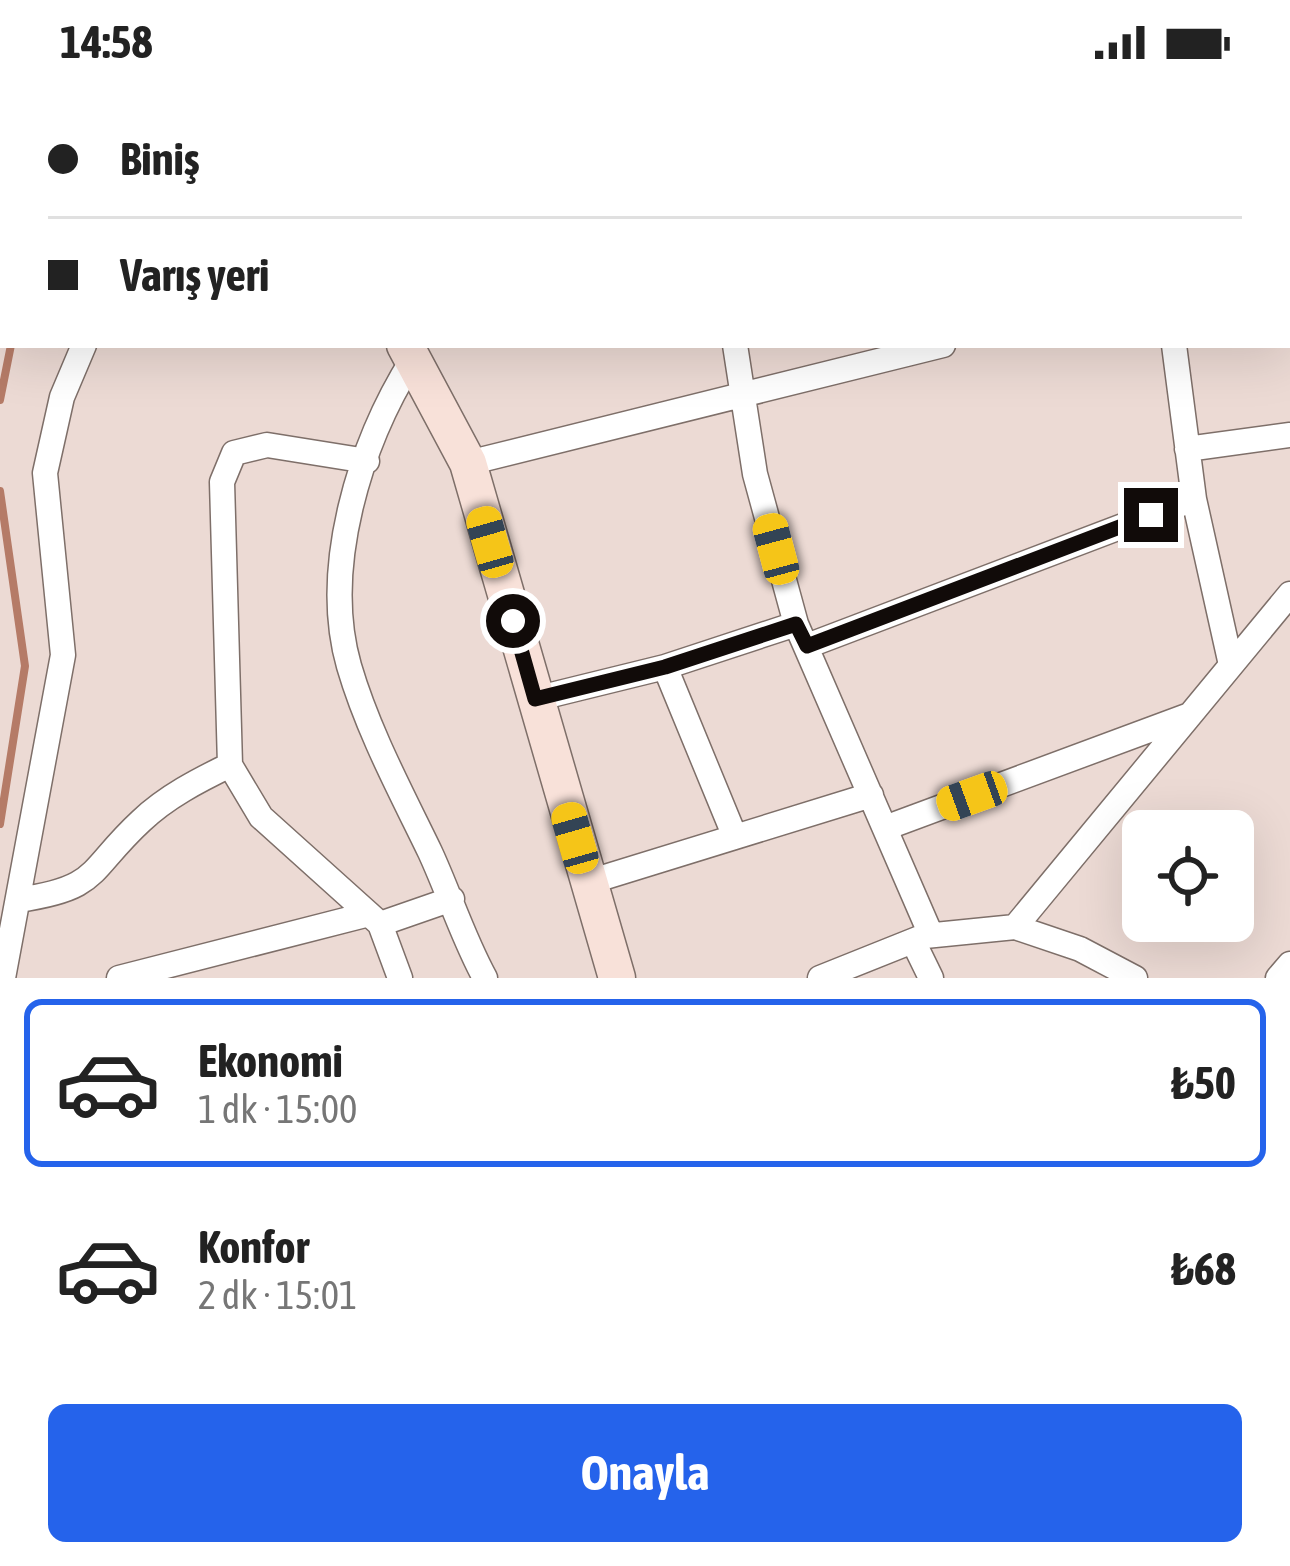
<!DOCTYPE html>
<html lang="tr">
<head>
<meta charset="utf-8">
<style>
	body { margin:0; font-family:"Asap Condensed",sans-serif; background:#f2f2f2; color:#222; height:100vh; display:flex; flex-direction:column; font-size:45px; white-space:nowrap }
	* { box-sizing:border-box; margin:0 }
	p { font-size:39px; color:#767676 }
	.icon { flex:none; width:66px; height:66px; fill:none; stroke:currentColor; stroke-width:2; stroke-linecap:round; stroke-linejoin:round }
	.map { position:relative; height:894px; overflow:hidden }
	.drawer { display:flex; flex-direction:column; background:#fff; flex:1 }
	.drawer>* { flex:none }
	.guide { position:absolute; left:0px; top:0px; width:1290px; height:264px; box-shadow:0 12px 48px #0002; display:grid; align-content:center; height:264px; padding:0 48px; background:#fff }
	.controls { position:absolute; left:1122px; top:726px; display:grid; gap:24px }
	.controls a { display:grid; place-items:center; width:132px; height:132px; border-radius:18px; background:#fff; box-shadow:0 12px 48px #0002; font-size:60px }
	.end { position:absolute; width:54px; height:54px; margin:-27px; border:15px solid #110b09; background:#fff; box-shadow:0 0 0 6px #fff }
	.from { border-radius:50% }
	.car { position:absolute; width:36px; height:72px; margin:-36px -18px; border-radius:15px; box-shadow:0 0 9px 3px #0007; background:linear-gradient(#f5c518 24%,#345 0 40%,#f5c518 0 76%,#345 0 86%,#f5c518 0) }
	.guide b { display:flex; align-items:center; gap:42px; height:114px; font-size:45px }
	.guide b+b { border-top:3px solid #e0e0e0 }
	.guide i { width:30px; height:30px; background:#222 }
	ul { padding:21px 0 0; list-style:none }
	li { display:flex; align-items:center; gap:36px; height:168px; margin:0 24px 18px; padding:0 24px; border:6px solid transparent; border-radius:18px }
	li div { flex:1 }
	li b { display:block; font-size:45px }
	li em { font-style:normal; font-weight:700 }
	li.active { border-color:#2563eb }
	li>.icon { width:108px; height:108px; stroke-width:1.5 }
	.button { display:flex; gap:24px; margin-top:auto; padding:24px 48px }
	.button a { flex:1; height:138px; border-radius:18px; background:#2563eb; color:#fff; font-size:48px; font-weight:700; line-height:138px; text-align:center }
	.status { display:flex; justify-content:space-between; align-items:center; height:84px; padding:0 60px; background:#fff; direction:ltr }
	.status svg { height:33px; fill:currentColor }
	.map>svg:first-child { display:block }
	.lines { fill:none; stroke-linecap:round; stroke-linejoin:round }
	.stream { stroke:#b57b67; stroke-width:8 }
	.street-casing { stroke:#7e6f69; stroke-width:27 }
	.secondary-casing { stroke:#7e6f69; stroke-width:39 }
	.street { stroke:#fff; stroke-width:24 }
	.secondary { stroke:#f8e1d9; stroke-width:36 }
	.route { stroke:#110b09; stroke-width:15 }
</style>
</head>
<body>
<div class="status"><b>14:58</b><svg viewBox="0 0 49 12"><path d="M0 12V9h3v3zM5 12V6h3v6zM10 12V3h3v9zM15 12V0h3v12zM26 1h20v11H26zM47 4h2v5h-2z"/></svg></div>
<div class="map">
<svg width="1290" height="894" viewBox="0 0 1290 894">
	<rect width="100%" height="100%" fill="#ecdad4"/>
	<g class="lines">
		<!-- stream -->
		<path class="stream" d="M168,3V0
			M0,316L11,261
			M0,407L25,582L0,740"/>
		<defs>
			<path id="street" d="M492,0V3
				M696,0V3
				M1140,0L1141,3
				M205,3L206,0
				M1084,3L1123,0
				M735,261L755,390L796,540L931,851
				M1174,261L1194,415L1231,581
				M413,275C360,359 321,484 349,582C368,647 401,708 430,768C449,809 463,854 485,894
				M1187,365L1290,351
				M367,377L267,361L234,369L222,398L230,681L261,733L380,840L400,894
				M468,379L943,261
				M807,562L1194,415
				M665,583L735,753
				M535,615L665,583L796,540
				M885,744L1187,632
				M589,798L871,711
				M18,816C101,804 87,787 141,737C166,713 199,696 230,681
				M380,840L452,815
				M1015,843L1080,865L1135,894
				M913,857L931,894
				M3,894L63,571L45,389L62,313L84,261
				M119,894L369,830
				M820,894L925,852L1015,843L1290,510
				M1278,894L1290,880"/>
			<path id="secondary" d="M278,0L279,3
				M405,261L468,379L617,894"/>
		</defs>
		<!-- street casing -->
		<use href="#street" class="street-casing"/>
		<!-- secondary casing -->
		<use href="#secondary" class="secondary-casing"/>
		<!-- street -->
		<use href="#street" class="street"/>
		<!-- secondary -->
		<use href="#secondary" class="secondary"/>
	</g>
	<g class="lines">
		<!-- route -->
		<path class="route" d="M513,537L535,615L665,583L796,540L807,562L1151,431"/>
	</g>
</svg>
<div class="controls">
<a><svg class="icon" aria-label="locate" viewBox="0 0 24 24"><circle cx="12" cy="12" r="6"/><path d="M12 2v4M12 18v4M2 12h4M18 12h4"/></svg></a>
</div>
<i class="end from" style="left:513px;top:537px"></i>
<i class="end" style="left:1151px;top:431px"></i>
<i class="car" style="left:490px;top:458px;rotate:344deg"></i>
<i class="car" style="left:776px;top:465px;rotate:345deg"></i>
<i class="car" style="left:972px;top:712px;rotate:250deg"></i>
<i class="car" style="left:575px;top:754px;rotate:344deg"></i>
<div class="guide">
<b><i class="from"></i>Biniş</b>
<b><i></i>Varış yeri</b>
</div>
</div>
<section class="drawer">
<ul>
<li class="active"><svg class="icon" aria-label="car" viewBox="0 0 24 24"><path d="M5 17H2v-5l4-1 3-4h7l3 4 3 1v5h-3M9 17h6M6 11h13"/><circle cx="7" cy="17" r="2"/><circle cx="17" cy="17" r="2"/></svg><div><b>Ekonomi</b><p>1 dk · 15:00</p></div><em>₺50</em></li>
<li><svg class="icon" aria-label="car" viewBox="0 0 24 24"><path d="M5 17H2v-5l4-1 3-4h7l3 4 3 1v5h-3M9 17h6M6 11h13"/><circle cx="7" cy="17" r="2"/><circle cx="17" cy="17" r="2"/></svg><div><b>Konfor</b><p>2 dk · 15:01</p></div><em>₺68</em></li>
</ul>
<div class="button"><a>Onayla</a></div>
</section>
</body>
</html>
